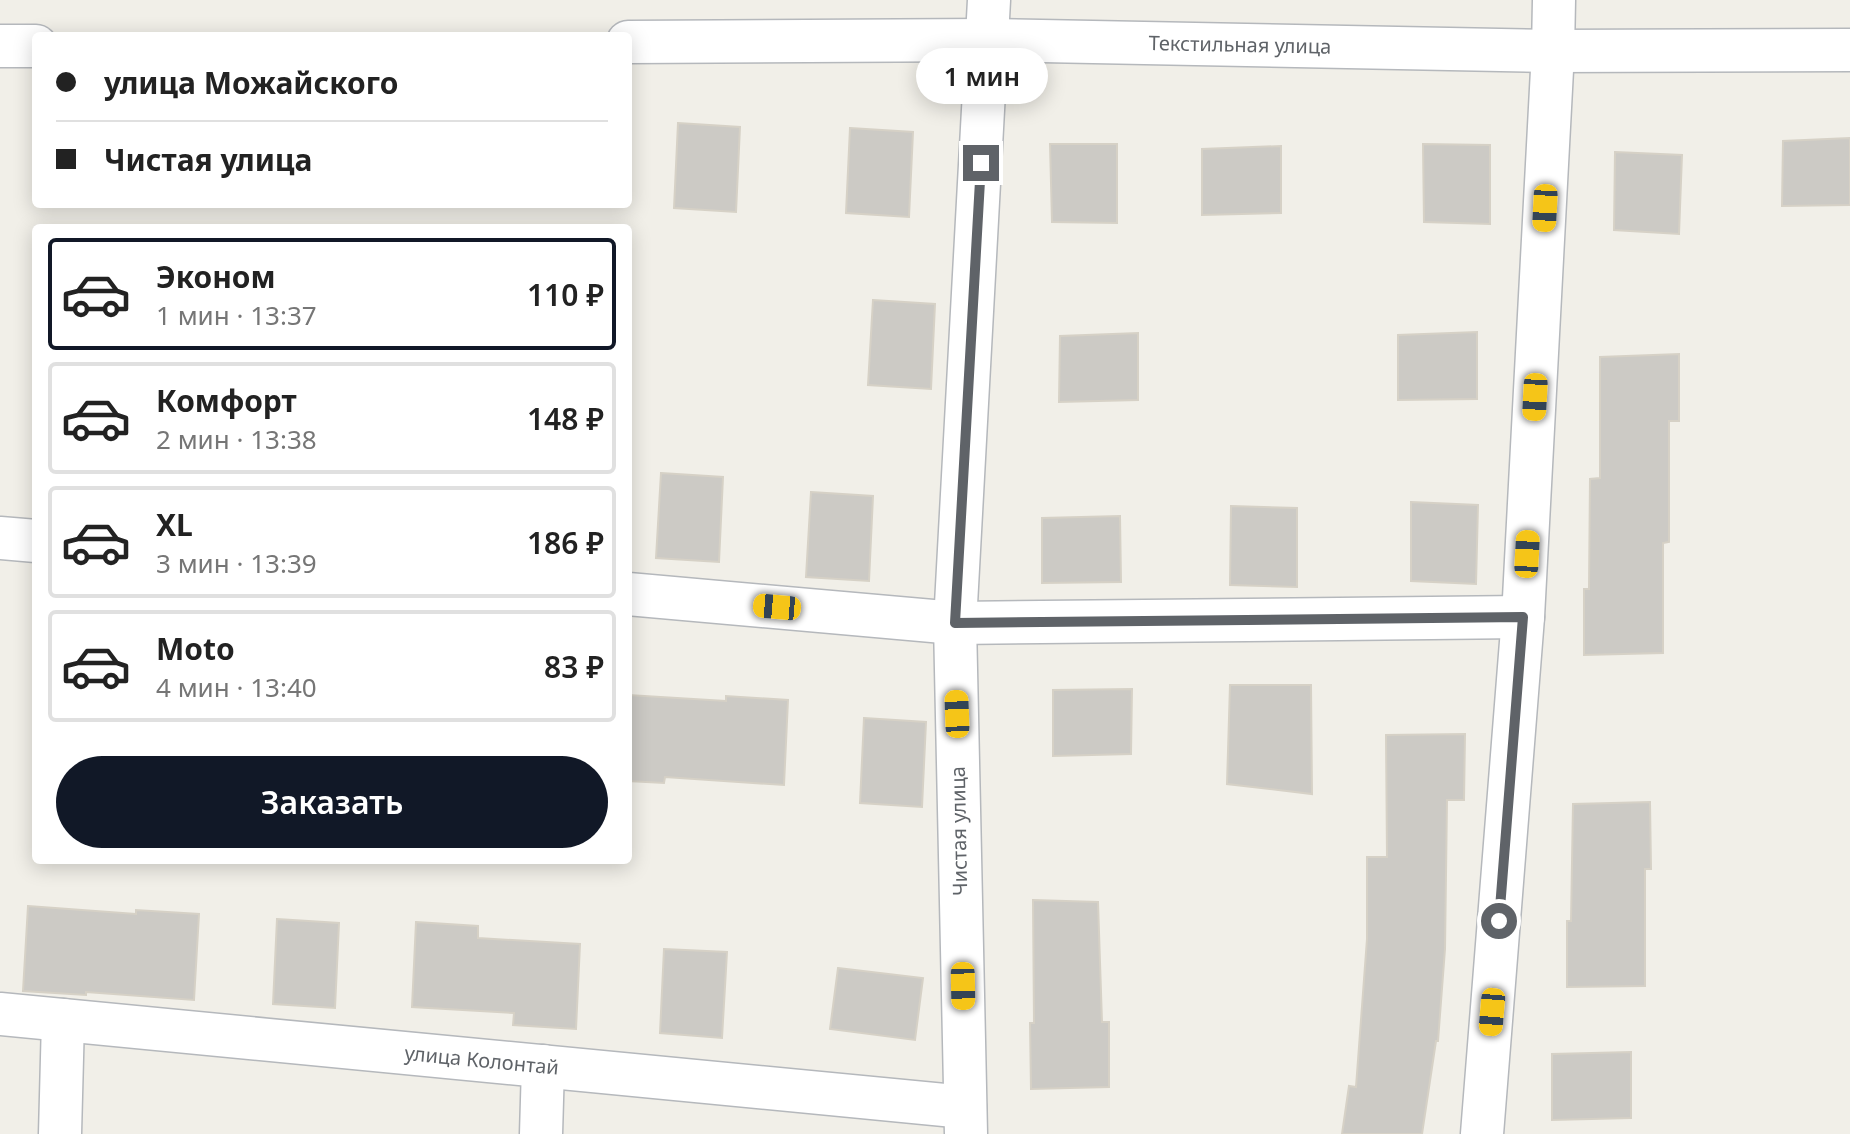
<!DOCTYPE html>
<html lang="ru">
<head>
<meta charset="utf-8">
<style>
	body { margin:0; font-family:"Noto Sans",sans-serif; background:#f2f2f2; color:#222; height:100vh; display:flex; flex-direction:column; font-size:30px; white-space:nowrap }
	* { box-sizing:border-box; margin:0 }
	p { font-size:26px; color:#767676 }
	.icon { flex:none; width:44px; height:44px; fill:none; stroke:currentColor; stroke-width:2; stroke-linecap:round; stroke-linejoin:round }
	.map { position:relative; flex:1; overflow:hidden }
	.panel { position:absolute; left:32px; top:224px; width:600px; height:640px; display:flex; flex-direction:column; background:#fff; border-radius:8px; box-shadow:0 4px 20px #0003 }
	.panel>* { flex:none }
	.guide { position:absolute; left:32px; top:32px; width:600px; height:176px; border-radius:8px; box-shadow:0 4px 20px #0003; display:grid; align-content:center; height:176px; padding:0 24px; background:#fff }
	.end { position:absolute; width:36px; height:36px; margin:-18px; border:10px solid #5f6368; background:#fff; box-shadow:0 0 0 4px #fff }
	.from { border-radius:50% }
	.bubble { position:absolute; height:56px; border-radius:28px; background:#fff; box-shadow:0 4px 20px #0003; font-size:26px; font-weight:600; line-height:56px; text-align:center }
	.car { position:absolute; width:24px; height:48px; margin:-24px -12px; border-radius:10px; box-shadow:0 0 6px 2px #0007; background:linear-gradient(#f5c518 24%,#345 0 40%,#f5c518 0 76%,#345 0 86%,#f5c518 0) }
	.guide b { display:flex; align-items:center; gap:28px; height:76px; font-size:30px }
	.guide b+b { border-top:2px solid #e0e0e0 }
	.guide i { width:20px; height:20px; background:#222 }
	ul { padding:14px 0 0; list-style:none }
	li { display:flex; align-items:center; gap:24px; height:112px; margin:0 16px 12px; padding:0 8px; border:4px solid #e0e0e0; border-radius:8px }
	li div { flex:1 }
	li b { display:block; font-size:30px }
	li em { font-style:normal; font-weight:600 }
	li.selected { border-color:#111827 }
	li>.icon { width:72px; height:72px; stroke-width:1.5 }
	.primary-button { display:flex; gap:16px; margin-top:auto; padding:16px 24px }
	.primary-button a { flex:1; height:92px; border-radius:48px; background:#111827; color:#fff; font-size:32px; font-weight:600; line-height:92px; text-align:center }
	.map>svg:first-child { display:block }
	.building { fill:#cccac5; stroke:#d6d1c6; stroke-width:2 }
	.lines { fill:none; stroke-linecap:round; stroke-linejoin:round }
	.street-casing { stroke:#b5b8bc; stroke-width:45 }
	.street { stroke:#fff; stroke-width:42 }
	.route { stroke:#5f6368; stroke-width:10 }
	.labels { text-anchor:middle; stroke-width:8; stroke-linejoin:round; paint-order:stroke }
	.street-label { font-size:20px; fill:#5f6368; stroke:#fff }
</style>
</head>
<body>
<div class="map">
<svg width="1850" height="1134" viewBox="0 0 1850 1134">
	<rect width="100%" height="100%" fill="#f1efe8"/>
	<!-- building -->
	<path class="building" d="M678,123L740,127L736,212L674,208Z
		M850,128L913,132L909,217L846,213Z
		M1850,138V205L1782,206L1783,141Z
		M1050,144H1117V223L1052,222Z
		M1423,144L1490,145V224L1424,222Z
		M1281,146V213L1202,215V149Z
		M1615,152L1682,155L1679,234L1614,230Z
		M873,300L935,304L931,389L868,385Z
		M1477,332V399L1398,400V335Z
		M1138,333V400L1059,402L1060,336Z
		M1679,354V421H1669V542L1663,543V653L1584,655V589H1589L1590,479L1600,478V357Z
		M661,473L723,477L719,562L656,558Z
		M811,492L873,496L869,581L806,577Z
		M1411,502L1478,505L1476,584L1411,581Z
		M1231,506L1297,508V587L1230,585Z
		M1120,516L1121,582L1042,583V518Z
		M1230,685H1311L1312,794L1227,784Z
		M1132,689L1131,754L1053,756V690Z
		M628,695L726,701V696L788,700L784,785L665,777L664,783L628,781Z
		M864,718L926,722L922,807L860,803Z
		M1465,734L1464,800H1447L1445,949L1438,1041H1436L1422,1134H1342L1349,1086L1356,1087L1367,939V857H1387L1386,735Z
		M1650,802L1651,869H1645V986L1567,987V921H1571L1573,804Z
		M1033,900L1098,902L1102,1022H1109V1087L1031,1089L1030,1023H1034Z
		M28,906L136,914V910L199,914L194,1000L86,992V995L23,991Z
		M277,919L339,923L335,1008L273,1004Z
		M416,922L478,926V938L580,944L576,1029L513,1025L514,1013L412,1007Z
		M664,949L727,952L722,1038L660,1033Z
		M838,968L923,978L915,1040L830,1029Z
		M1631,1052V1118L1552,1120V1054Z"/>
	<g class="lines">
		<defs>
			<g id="street">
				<path id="s1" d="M628,42L988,40L1553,51L1850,50"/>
				<path d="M0,46H36"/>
				<path d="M0,538L36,541"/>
				<path d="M628,594L955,623L1523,617"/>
				<path id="s2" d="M0,1014L965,1107"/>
				<path d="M60,1134L63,1020"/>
				<path d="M541,1134L543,1066"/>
				<path d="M966,1134L955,623L989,0"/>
				<path d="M1482,1134L1523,617L1553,51L1554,0"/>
			</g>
		</defs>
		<!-- street casing -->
		<use href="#street" class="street-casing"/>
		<!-- street -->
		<use href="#street" class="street"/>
	</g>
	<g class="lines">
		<!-- route -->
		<path class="route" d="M981,163L955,623L1523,617L1499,921"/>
	</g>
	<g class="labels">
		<!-- street labels -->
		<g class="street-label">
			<text dy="7" stroke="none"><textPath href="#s1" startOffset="612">Текстильная улица</textPath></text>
			<text transform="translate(959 831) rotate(-91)" y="7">Чистая улица</text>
			<text dy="7" stroke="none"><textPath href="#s2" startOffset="484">улица Колонтай</textPath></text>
		</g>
	</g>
</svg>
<i class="end from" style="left:1499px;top:921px"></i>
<i class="end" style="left:981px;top:163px"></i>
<div class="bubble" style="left:916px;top:48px;width:132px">1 мин</div>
<i class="car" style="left:1545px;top:208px;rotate:183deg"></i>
<i class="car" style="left:1535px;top:397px;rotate:183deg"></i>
<i class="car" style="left:1527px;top:554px;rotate:3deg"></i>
<i class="car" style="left:777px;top:607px;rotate:275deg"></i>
<i class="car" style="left:957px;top:714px;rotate:358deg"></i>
<i class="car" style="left:963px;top:986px;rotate:179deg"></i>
<i class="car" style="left:1492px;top:1012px;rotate:185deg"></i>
<div class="guide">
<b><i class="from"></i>улица Можайского</b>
<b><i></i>Чистая улица</b>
</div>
<section class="panel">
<ul>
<li class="selected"><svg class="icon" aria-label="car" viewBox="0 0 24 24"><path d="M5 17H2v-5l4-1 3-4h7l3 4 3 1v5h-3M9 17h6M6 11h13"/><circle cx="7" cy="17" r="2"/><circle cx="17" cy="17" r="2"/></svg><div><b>Эконом</b><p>1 мин · 13:37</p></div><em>110 ₽</em></li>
<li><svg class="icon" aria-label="car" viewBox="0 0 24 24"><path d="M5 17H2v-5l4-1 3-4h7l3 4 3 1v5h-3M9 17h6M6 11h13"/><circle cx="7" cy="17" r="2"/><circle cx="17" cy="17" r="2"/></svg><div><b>Комфорт</b><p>2 мин · 13:38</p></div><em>148 ₽</em></li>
<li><svg class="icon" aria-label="car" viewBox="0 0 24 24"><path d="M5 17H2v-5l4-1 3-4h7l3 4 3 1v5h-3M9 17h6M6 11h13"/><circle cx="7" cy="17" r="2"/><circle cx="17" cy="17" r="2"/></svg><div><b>XL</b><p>3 мин · 13:39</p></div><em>186 ₽</em></li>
<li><svg class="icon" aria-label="car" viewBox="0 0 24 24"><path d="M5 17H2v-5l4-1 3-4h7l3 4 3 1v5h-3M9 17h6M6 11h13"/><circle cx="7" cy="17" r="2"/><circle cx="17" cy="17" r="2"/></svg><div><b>Moto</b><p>4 мин · 13:40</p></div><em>83 ₽</em></li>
</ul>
<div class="primary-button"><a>Заказать</a></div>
</section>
</div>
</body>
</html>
